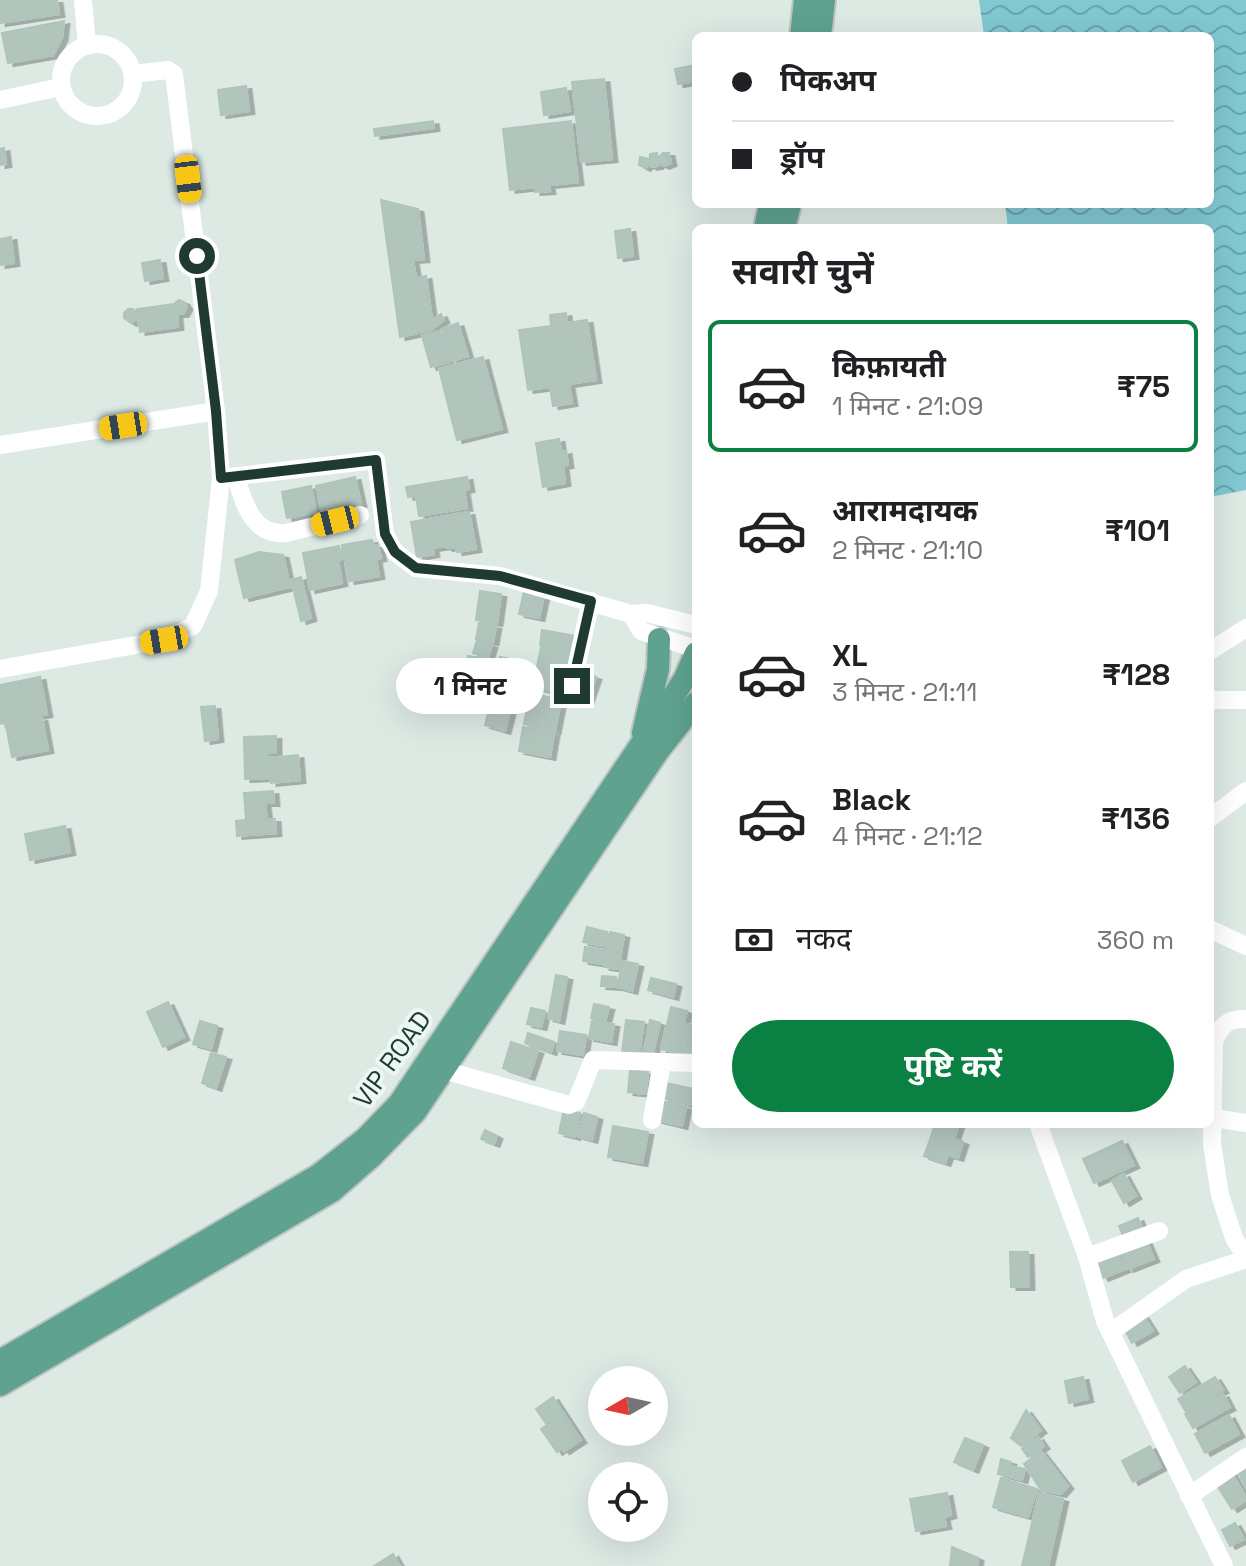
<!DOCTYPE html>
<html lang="hi">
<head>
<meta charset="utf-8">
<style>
	body { margin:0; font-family:"Space Grotesk","Noto Sans Devanagari",sans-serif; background:#f2f2f2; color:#202124; height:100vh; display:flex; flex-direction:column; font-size:30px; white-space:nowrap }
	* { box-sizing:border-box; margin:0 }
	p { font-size:26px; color:#757577 }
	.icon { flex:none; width:44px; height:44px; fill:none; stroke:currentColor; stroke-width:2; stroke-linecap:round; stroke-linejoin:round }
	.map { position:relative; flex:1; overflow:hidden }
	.details { position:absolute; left:692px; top:224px; width:522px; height:904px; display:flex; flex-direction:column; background:#fff; border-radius:12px; box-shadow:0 8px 32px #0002 }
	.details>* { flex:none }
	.hud { position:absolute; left:692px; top:32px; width:522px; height:176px; border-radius:12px; box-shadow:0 8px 32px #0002; display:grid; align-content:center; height:176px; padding:0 40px; background:#fff }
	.needle { width:52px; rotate:261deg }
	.controls { position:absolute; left:588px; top:1366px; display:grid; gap:16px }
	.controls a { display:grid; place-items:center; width:80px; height:80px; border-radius:50%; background:#fff; box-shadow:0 8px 32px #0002; font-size:40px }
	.end { position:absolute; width:36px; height:36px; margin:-18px; border:10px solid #1e3a32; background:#fff; box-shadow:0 0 0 4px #fff }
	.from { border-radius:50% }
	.bubble { position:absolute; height:56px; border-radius:28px; background:#fff; box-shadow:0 8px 32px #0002; font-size:26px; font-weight:700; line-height:56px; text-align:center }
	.car { position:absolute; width:24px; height:48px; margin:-24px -12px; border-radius:10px; box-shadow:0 0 6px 2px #0007; background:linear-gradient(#f5c518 24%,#345 0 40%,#f5c518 0 76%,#345 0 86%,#f5c518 0) }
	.hud b { display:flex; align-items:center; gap:28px; height:76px; font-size:30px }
	.hud b+b { border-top:2px solid #e0e0e0 }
	.hud i { width:20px; height:20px; background:#202124 }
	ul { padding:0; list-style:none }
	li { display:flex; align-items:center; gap:24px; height:132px; margin:0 16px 12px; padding:0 24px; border:4px solid transparent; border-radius:12px }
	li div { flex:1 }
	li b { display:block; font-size:30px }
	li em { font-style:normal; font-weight:700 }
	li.selected { border-color:#0b8043 }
	li>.icon { width:72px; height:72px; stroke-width:1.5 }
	h2 { padding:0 40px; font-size:36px; line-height:96px }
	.pay { display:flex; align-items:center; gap:20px; height:88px; padding:0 40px; font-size:30px }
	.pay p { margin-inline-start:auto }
	.button { display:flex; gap:16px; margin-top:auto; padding:16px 40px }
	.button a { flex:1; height:92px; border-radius:48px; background:#0b8043; color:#fff; font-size:32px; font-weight:700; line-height:92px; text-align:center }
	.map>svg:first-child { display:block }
	.water { fill:url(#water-waves) }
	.building { fill:#b2c5bd; stroke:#afc4bb; stroke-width:2; filter:url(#shadow) }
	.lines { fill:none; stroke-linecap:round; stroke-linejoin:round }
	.major-casing { stroke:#bcc4c2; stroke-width:26 }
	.minor { stroke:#fff; stroke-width:18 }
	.major { stroke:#5fa290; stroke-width:22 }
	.route { stroke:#1e3a32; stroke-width:10 }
	.labels { text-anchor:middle; stroke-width:8; stroke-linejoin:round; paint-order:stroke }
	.street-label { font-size:26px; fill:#1e3a32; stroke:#edf7f2 }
</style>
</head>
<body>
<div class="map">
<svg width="1246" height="1566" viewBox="0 0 1246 1566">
	<defs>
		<pattern id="water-waves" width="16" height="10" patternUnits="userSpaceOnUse" patternTransform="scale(2)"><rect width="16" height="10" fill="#81c8d3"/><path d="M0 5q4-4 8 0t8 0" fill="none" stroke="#69a3ac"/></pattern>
		<filter id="shadow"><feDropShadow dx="5.5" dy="3" stdDeviation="0" flood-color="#0004"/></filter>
	</defs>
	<rect width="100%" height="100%" fill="#ddeae4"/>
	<!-- water -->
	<path class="water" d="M979,0H1246V490L1210,497V228H1008L1005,204H1210V36H984Z"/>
	<!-- building -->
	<path class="building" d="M0,0H57L59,14L0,23Z
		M64,21L62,38L53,55L8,63L2,33Z
		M696,65V81L678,84L675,69Z
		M604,79L612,159L581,162L572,82Z
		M246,86L249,111L221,115L218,90Z
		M566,88L570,111L544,115L541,92Z
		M433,121L434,128L375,136L374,129Z
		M571,121L578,182L549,185L550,191L535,192V187L510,190L503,129Z
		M4,148L6,164L0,165V149Z
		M657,153V158L663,153H669L671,163L664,166L658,163V166L651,167L649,164L645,168L639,165L640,157L650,159V154Z
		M381,200L418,209L424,259L413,260L416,278L426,276L432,320L441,314L444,320L431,330L400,337Z
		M630,229L633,256L618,258L615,231Z
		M11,237L14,263L0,265V239Z
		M160,260L163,278L145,281L142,263Z
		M179,300L184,302L187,307L183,314H177L178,327L140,332L138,318L131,323L124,318V313L128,309H133L138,313L137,309L174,304Z
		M566,313L567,323L587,320L596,380L569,384L572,403L553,406L550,387L528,390L519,330L551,326L550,315Z
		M458,323L468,356L452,361L442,329Z
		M440,331L449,362L431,367L422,336Z
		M483,357L502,429L457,440L439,369Z
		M559,439L561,452L566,451L568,465L563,466L565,483L543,487L536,443Z
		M355,477L361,504L339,507L340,511L322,514L316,486Z
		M467,477L469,489L464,490L467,508L419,516L416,496L408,497L406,487Z
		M311,486L316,512L287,518L282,492Z
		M469,512L476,549L457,552L456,547L447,548L446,546L433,548L434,554L417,557L411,522Z
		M372,540L373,545H378L381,558L376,559L379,576L349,581L342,545Z
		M339,546L342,559L338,560L342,583L310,590L303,553Z
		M259,552L283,555L290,587L244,598L235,560Z
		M301,577L311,618L301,621L291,580Z
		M480,591L501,594L497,623L476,620Z
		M524,591L544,595L539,618L519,614Z
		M479,623L496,626L493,642L476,639Z
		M542,630L576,636L574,651L540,645Z
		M477,640L492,645L488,658L473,653Z
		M541,647L576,654L567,695L533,687Z
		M468,656L494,660L489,689L463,685Z
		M500,657L519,661L513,692L494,688Z
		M587,674L596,677L588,700L579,696Z
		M40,677L47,714L0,724V685Z
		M494,690L514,696L505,731L485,725Z
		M530,693L561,700L555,731L524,724Z
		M215,706L218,739L205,741L201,707Z
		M42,718L48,750L12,757L6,725Z
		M523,727L554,733L550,757L519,751Z
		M276,736V753H267L268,778L245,779L244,737Z
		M298,755L300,780L271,783L269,758Z
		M273,791L274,803H265L267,819H275L276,833L237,836L236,821L246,820L244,793Z
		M65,826L70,852L30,860L25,834Z
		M587,927L607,932L604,946L583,942Z
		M610,932L624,935L621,953L606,950Z
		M585,947L605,950L603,964L583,961Z
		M607,952L621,954L618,969L604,967Z
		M623,961L638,964L632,991L617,987Z
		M556,975L567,977L559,1021L548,1018Z
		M602,976L616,977L615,987L601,986Z
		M651,978L676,984L673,997L648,990Z
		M168,1002L184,1037L163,1047L147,1012Z
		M594,1004L609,1007L605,1022L591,1018Z
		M671,1007L687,1011L682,1029L667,1025Z
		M531,1008L545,1011L541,1027L527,1024Z
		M592,1020L614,1024L611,1042L589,1038Z
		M626,1020L644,1022L639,1055L622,1053Z
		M650,1020L660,1023L657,1035L647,1033Z
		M200,1021L217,1026L211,1049L193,1044Z
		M686,1024L696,1026V1060L679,1057Z
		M666,1027L683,1031L677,1053L661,1049Z
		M560,1031L586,1035L583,1055L557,1051Z
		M528,1033L554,1042L551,1052L525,1043Z
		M648,1034L657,1036L652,1058L642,1056Z
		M511,1042L538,1051L529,1077L503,1068Z
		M211,1053L226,1057L216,1088L202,1083Z
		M630,1070L648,1072L646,1094L628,1092Z
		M666,1083L694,1089L690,1105L663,1098Z
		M662,1101L686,1107L682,1126L657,1120Z
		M564,1109L580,1113L575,1137L559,1133Z
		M584,1113L597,1117L592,1140L578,1136Z
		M932,1124H959L954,1139L963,1142L958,1158L948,1155L945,1163L924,1156L934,1128L931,1127Z
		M613,1126L648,1132L642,1163L608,1157Z
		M485,1130L497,1136L494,1144L481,1139Z
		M1122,1141L1134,1165L1094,1183L1083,1159Z
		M1124,1174L1136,1196L1124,1203L1112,1181Z
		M1138,1218L1145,1235L1126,1243L1119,1226Z
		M1145,1238L1154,1259L1128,1269L1120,1248Z
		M1116,1249L1125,1269L1103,1278L1094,1259Z
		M1010,1252H1028L1029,1287H1011Z
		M1143,1315L1153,1331L1132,1343L1123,1327Z
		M1185,1366L1196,1382L1180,1393L1169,1377Z
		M1083,1377L1088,1399L1069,1403L1065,1381Z
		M1215,1377L1223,1390L1186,1412L1178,1399Z
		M1223,1394L1230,1407L1193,1428L1185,1414Z
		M553,1397L581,1440L564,1451L562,1448L557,1452L541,1429L547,1425L536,1409Z
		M1026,1410L1041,1430L1021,1446L1011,1438Z
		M1229,1415L1239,1434L1205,1453L1195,1434Z
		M1038,1437L1044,1446L1028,1457L1022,1449Z
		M965,1438L983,1445L973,1470L954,1462Z
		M1150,1446L1161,1467L1133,1482L1122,1461Z
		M1041,1451L1068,1486L1061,1494L1041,1490L1024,1464Z
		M1001,1459L1011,1462L1010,1466L1025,1469L1022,1480L998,1474Z
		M1246,1470V1488L1239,1474Z
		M1231,1472L1246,1497V1500L1232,1509L1215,1482Z
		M1001,1478L1037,1489L1028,1517L993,1507Z
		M947,1493L951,1515L944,1517L946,1526L916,1531L910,1499Z
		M1039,1493L1063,1499L1048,1566H1022Z
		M1235,1523L1244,1539L1230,1546L1222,1530Z
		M952,1547L978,1558L977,1566H950Z
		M393,1554L400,1566H374Z"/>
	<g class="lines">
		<defs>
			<path id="major" d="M801,36L805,0
				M820,36L824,0
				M765,228L770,204
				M784,228L790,204
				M643,733L658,669L659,639
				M0,1361L319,1175L365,1139L399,1104L671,700L685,678L696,653
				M0,1385L332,1191L371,1157L415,1112L658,751L696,703"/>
		</defs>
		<!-- major casing -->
		<use href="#major" class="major-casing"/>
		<!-- minor -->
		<path class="minor" d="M83,0L87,46
			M61 80a36 36 0 1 1 72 0a36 36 0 1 1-72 0Z
			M0,100L61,87
			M0,445L216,411
			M236,477C244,503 252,536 286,533L360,515
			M221,478L376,460L385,534L395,552L416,568L500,576L631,614L647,613L696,625
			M631,614L641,631L696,649
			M1210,651L1246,628
			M0,669L164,640L193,626L209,591L221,478L216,411L174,74L168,70L132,74
			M572,686L591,601
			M1210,700H1246
			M1210,818L1246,791
			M1210,929L1246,946
			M1246,1019C1228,1018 1220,1026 1214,1042L1212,1144L1220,1195L1234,1238L1246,1257
			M443,1070L569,1105L576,1102L593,1060L696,1063
			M1214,1118L1246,1123
			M652,1120L662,1062
			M1038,1124L1087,1257L1105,1321L1224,1566
			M1087,1257L1159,1231
			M1111,1332L1186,1279L1246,1259
			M1189,1496L1246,1457"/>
		<!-- major -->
		<use href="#major" class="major"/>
	</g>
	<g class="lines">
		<!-- route -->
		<path class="route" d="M197,256L216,411L221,478L376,460L385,534L395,552L416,568L500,576L591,601L572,686"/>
	</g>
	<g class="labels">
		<!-- street labels -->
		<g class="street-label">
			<text transform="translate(392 1059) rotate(-54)" y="9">VIP ROAD</text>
		</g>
	</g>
</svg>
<div class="controls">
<a><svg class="needle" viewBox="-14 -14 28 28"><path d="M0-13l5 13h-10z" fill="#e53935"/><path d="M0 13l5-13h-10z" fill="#757577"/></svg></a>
<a><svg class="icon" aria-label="locate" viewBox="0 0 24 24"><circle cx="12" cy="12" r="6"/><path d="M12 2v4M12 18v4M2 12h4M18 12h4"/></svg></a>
</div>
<i class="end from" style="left:197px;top:256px"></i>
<i class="end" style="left:572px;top:686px"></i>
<div class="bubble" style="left:396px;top:658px;width:148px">1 मिनट</div>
<i class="car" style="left:188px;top:179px;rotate:173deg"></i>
<i class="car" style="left:123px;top:426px;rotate:261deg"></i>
<i class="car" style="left:335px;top:521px;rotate:256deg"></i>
<i class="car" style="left:164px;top:640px;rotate:260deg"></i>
<div class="hud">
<b><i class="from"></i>पिकअप</b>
<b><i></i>ड्रॉप</b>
</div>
<section class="details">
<h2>सवारी चुनें</h2>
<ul>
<li class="selected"><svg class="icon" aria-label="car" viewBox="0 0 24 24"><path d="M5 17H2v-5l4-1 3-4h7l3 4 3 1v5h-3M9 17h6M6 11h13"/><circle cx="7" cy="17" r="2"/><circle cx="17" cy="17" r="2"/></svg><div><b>किफ़ायती</b><p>1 मिनट · 21:09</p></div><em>₹75</em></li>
<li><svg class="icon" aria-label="car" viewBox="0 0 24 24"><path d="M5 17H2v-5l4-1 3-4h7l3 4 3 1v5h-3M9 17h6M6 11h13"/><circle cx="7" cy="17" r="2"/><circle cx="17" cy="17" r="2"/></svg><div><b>आरामदायक</b><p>2 मिनट · 21:10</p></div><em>₹101</em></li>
<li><svg class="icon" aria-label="car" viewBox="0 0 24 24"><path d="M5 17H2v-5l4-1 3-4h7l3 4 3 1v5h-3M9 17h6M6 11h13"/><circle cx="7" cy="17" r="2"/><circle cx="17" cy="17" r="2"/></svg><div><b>XL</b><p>3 मिनट · 21:11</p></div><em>₹128</em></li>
<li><svg class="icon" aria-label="car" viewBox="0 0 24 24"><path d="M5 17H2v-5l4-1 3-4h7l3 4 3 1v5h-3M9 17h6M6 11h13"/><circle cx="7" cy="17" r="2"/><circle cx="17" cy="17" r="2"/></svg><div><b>Black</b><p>4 मिनट · 21:12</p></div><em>₹136</em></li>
</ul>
<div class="pay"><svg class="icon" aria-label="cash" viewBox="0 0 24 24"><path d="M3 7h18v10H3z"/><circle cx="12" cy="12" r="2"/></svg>नकद<p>360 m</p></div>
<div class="button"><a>पुष्टि करें</a></div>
</section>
</div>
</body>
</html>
